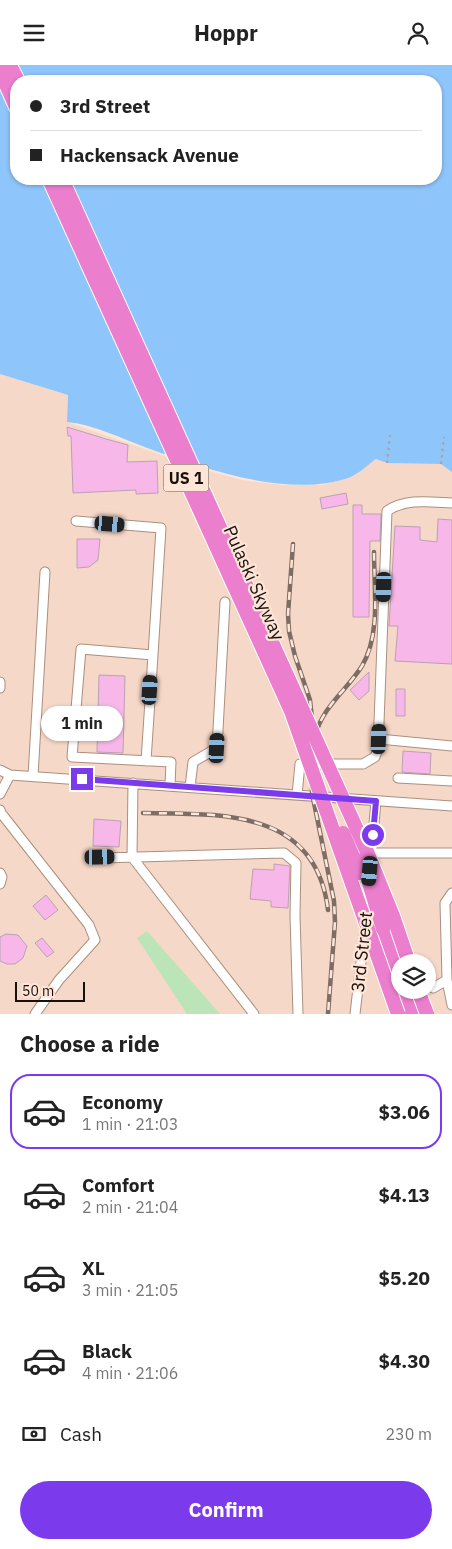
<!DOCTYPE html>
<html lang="en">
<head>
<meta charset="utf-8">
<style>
	body { margin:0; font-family:"IBM Plex Sans",sans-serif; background:#f6f6f6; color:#222; height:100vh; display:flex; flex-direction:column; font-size:19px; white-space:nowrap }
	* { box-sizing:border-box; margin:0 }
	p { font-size:16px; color:#767676 }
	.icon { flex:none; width:28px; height:28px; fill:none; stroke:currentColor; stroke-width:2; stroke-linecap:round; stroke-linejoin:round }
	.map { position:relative; height:949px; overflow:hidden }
	.panel { display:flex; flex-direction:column; background:#fff; flex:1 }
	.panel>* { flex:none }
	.hud { position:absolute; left:10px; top:10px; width:432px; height:110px; border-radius:20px; box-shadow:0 1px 4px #0004; display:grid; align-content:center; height:110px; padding:0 20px; background:#fff }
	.buttons { position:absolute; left:391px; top:889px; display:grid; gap:10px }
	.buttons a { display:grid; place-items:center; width:45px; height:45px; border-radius:50%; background:#fff; box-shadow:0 1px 4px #0004; font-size:25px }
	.scale { position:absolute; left:15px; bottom:12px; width:70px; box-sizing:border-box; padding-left:5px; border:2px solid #1a100a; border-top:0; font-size:14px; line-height:18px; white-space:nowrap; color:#1a100a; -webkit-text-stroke:4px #fde5d8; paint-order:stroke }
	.end { position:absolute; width:22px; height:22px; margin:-11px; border:6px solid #7c3aed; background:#fff; box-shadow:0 0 0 2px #fff }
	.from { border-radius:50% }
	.bubble { position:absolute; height:35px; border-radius:18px; background:#fff; box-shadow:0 1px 4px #0004; font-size:16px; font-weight:800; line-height:35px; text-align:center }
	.car { position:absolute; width:15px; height:30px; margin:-15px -8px; border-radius:6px; box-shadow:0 0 4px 1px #0007; background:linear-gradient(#222 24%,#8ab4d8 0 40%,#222 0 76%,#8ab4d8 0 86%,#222 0) }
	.hud b { display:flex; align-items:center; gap:18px; height:48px; font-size:19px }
	.hud b+b { border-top:1px solid #e0e0e0 }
	.hud i { width:12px; height:12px; background:#222 }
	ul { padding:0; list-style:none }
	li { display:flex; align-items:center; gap:15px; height:75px; margin:0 10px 8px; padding:0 10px; border:2px solid transparent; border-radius:20px }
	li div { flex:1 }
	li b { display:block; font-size:19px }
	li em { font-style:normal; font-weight:800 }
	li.on { border-color:#7c3aed }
	li>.icon { width:45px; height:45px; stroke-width:1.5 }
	h2 { padding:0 20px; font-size:22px; line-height:60px }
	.pay { display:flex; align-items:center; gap:12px; height:55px; padding:0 20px; font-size:19px }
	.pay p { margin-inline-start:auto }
	.action { display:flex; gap:10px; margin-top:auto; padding:10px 20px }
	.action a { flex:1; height:58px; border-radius:30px; background:#7c3aed; color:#fff; font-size:20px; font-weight:800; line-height:58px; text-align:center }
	header { display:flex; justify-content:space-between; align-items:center; height:65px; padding:0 20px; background:#fff; font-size:22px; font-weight:800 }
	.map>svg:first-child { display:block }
	.built { fill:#f6d8c8; fill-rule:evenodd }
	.green { fill:#bbe4b8 }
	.water { fill:#8ec5fb; fill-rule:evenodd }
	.building { fill:#f7b8e9; stroke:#baa1b4 }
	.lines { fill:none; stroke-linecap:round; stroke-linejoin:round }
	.minor-casing { stroke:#aa8f7f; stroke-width:11 }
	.highway-casing { stroke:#fff; stroke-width:16 }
	.path { stroke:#b29e94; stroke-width:2; stroke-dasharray:2.5 4; stroke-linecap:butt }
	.minor { stroke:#fff; stroke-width:9 }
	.highway { stroke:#eb7ecd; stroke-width:14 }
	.rail-casing { stroke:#7d6d64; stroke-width:4.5 }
	.rail { stroke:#fde5d8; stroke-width:2.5; stroke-dasharray:8; stroke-linecap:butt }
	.highway-bridge-casing { stroke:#fff; stroke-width:16; stroke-linecap:butt }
	.highway-bridge { stroke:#eb7ecd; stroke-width:14 }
	.route { stroke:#7c3aed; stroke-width:6 }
	.labels { text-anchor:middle; stroke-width:4.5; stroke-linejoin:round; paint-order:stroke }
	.shield { fill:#fde5d8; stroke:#5e5048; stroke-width:1 }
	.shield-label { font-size:16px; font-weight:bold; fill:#1a100a }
	.street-label { font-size:18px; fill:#1a100a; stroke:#fde5d8 }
</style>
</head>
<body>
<header><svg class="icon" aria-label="menu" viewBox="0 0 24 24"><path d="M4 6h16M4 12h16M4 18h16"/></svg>Hoppr<svg class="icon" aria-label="person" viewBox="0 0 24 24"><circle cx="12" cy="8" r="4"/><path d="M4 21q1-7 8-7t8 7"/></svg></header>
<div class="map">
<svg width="452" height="949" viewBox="0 0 452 949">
	<rect width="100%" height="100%" fill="#fde5d8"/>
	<!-- built -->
	<path class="built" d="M0,309L68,330L67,357L202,404L242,415L282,420H322L352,412L376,394L387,398L442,399L452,406V949H0ZM400,898H428V925H400Z"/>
	<!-- green -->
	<path class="green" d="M147,866L220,949H187L137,873Z"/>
	<!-- water -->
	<path class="water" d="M0,0H452V407L441,399L387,398L376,394C368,400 359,408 351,412C291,434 208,405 150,384C122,374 96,360 67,357L68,330L0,309ZM16,16H436V114H16Z"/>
	<!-- building -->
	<path class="building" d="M67,362L106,374L128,380L127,397L157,396L158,428L136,429V425L73,428L71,371H68Z
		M346,428L348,439L322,444L320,433Z
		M353,440H362V449H381L380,476H370L369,552H353Z
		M438,454L452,455V599L395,596L398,561H389L395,461L420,462V475L437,477Z
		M77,474H100L98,495L89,502L77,503Z
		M369,607V626L359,635L350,625Z
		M99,610L125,611L123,688L97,687Z
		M396,624H405V651H396Z
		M403,686L431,688L430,709L402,707Z
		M94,754L121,756L119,782L93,781Z
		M274,799L290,801L288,843L271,842V836L250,834L253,804L274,805Z
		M46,830L58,845L45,855L33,841Z
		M6,869L18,870L27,881L23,893L15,899H7L0,896V872Z
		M42,873L54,887L47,892L35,878Z"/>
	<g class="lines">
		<defs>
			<path id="minor" d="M76,456L161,463L153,590L81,584L72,692L171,697L170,720
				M0,617V623
				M379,674L452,681
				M146,696L153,590
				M0,705L10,710L452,741
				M33,711L45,507
				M398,713L452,716
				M133,718L132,792L254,949
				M190,722L193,697L217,683L225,537
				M0,729L10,710
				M297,730L300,699H363L375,692L378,684L387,446C406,433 430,437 452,438
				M0,745L1,748L89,860L95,875L59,915L35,949
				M371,788H452
				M101,793L284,788L296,798L295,851L298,949
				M371,793L376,736
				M0,808L2,812L0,819
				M452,828L445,838L447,915L452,940
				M433,923L447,915
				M355,949L365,863"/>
			<path id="highway" d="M10,0L18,16
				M0,6L16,42
				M383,864L400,913
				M404,925L412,949"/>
		</defs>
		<!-- minor casing -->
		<use href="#minor" class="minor-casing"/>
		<!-- highway casing -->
		<use href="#highway" class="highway-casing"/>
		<!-- path -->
		<path class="path" d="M387,398L390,370
			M441,399L444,372"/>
		<!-- minor -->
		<use href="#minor" class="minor"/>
		<!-- highway -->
		<use href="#highway" class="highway"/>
		<defs>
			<path id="rail" d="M293,479L288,549L289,566L295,591L310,635L312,654V728L334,836L335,857L328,949
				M315,671C323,641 347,625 362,601C381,569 374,523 374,487
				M143,748C222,749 316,744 328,845"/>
		</defs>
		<!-- rail casing -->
		<use href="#rail" class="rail-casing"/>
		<!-- rail -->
		<use href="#rail" class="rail"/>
		<defs>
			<path id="highway-bridge" d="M49,114L291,646L398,949
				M62,114L368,789L393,851L409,898
				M343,768L360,808
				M362,795L383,864
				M418,925L427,949"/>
		</defs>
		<!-- highway-bridge casing -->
		<use href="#highway-bridge" class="highway-bridge-casing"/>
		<!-- highway-bridge -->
		<use href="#highway-bridge" class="highway-bridge"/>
	</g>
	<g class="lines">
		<!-- route -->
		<path class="route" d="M82,714L376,736L373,770"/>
	</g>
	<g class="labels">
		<!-- shield labels -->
		<rect class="shield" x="163.5" y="399.5" width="45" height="27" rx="4"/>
		<g class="shield-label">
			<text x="186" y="419">US 1</text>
		</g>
		<!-- street labels -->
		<g class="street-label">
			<text transform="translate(254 518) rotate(66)" y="6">Pulaski Skyway</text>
			<text transform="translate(362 887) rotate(-84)" y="6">3rd Street</text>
		</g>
	</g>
</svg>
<div class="buttons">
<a><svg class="icon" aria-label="layers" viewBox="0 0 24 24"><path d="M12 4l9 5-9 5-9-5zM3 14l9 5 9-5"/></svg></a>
</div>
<div class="scale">50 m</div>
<i class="end from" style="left:373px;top:770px"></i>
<i class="end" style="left:82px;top:714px"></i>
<div class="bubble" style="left:41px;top:641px;width:82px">1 min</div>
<i class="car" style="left:110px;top:459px;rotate:95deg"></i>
<i class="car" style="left:384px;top:522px;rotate:182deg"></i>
<i class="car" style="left:150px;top:625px;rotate:4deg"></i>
<i class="car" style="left:379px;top:674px;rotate:2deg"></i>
<i class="car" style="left:217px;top:683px;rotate:3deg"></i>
<i class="car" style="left:100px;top:792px;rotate:89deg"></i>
<i class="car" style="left:370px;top:806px;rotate:185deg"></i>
<div class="hud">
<b><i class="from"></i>3rd Street</b>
<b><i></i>Hackensack Avenue</b>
</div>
</div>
<section class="panel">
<h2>Choose a ride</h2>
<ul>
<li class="on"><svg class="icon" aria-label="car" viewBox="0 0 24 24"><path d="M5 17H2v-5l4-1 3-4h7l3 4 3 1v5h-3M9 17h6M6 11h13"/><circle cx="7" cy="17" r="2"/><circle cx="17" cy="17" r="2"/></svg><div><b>Economy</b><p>1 min · 21:03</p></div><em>$3.06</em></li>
<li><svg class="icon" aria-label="car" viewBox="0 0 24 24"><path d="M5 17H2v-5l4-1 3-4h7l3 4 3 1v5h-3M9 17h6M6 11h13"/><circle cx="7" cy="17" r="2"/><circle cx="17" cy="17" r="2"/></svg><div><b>Comfort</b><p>2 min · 21:04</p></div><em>$4.13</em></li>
<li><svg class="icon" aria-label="car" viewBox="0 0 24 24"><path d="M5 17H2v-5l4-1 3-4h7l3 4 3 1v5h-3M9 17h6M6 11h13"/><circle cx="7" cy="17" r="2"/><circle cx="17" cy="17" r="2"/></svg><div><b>XL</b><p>3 min · 21:05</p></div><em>$5.20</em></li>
<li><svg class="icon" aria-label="car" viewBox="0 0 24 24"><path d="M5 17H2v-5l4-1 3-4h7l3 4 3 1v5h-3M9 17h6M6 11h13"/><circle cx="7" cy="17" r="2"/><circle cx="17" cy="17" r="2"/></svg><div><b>Black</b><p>4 min · 21:06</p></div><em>$4.30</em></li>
</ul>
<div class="pay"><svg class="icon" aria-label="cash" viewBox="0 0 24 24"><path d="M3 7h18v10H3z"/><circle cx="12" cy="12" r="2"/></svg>Cash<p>230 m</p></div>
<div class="action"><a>Confirm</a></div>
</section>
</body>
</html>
